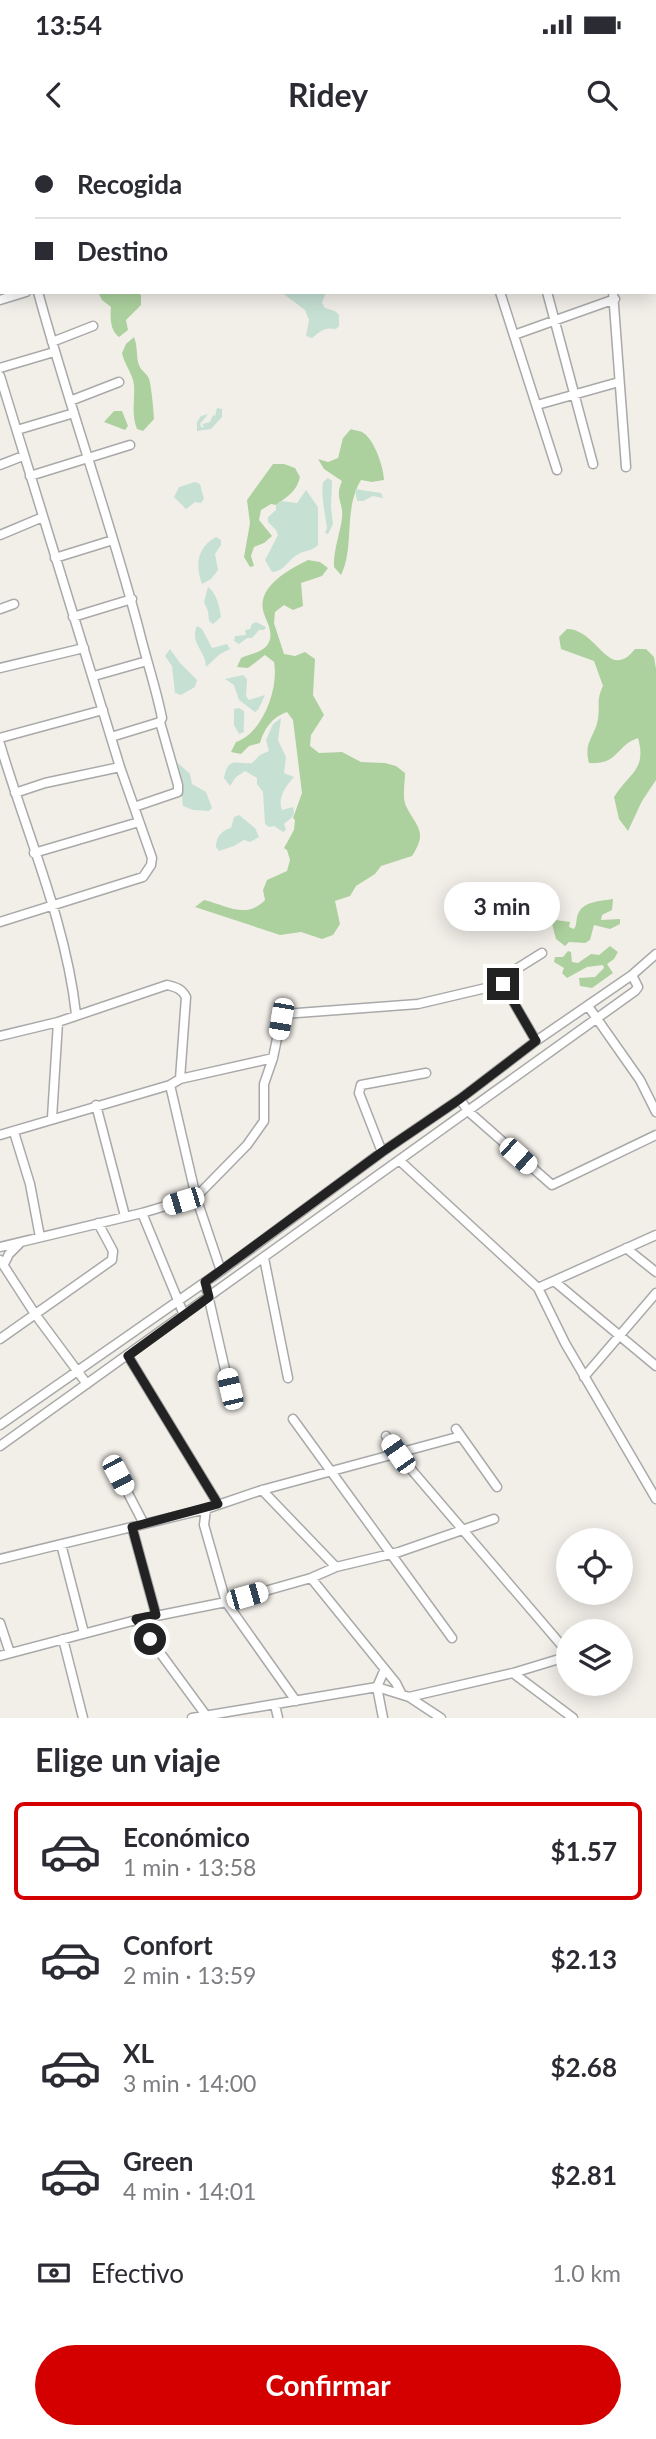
<!DOCTYPE html>
<html lang="es">
<head>
<meta charset="utf-8">
<style>
	body { margin:0; font-family:Lato,sans-serif; background:#f7f7f7; color:#2b2b33; height:100vh; display:flex; flex-direction:column; font-size:26px; white-space:nowrap }
	* { box-sizing:border-box; margin:0 }
	p { font-size:23px; color:#7c7c81 }
	.icon { flex:none; width:38px; height:38px; fill:none; stroke:currentColor; stroke-width:2; stroke-linecap:round; stroke-linejoin:round }
	.map { position:relative; height:1578px; overflow:hidden }
	.drawer { display:flex; flex-direction:column; background:#fff; flex:1 }
	.drawer>* { flex:none }
	.hud { position:absolute; left:0px; top:0px; width:656px; height:154px; box-shadow:0 4px 18px #0003; display:grid; align-content:center; height:154px; padding:0 35px; background:#fff }
	.tools { position:absolute; left:556px; top:1388px; display:grid; gap:14px }
	.tools a { display:grid; place-items:center; width:77px; height:77px; border-radius:50%; background:#fff; box-shadow:0 4px 18px #0003; font-size:35px }
	.end { position:absolute; width:32px; height:32px; margin:-16px; border:9px solid #222; background:#fff; box-shadow:0 0 0 4px #fff }
	.from { border-radius:50% }
	.bubble { position:absolute; height:49px; border-radius:24px; background:#fff; box-shadow:0 4px 18px #0003; font-size:23px; font-weight:700; line-height:49px; text-align:center }
	.car { position:absolute; width:21px; height:42px; margin:-21px -10px; border-radius:9px; box-shadow:0 0 5px 2px #0007; background:linear-gradient(#fff 24%,#345 0 40%,#fff 0 76%,#345 0 86%,#fff 0) }
	.hud b { display:flex; align-items:center; gap:24px; height:66px; font-size:26px }
	.hud b+b { border-top:2px solid #e1e1e2 }
	.hud i { width:18px; height:18px; background:#2b2b33 }
	ul { padding:0; list-style:none }
	li { display:flex; align-items:center; gap:21px; height:98px; margin:0 14px 10px; padding:0 21px; border:4px solid transparent; border-radius:10px }
	li div { flex:1 }
	li b { display:block; font-size:26px }
	li em { font-style:normal; font-weight:700 }
	li.active { border-color:#d40000 }
	li>.icon { width:63px; height:63px; stroke-width:1.5 }
	h2 { padding:0 35px; font-size:32px; line-height:84px }
	.pay { display:flex; align-items:center; gap:18px; height:77px; padding:0 35px; font-size:26px }
	.pay p { margin-inline-start:auto }
	.primary-button { display:flex; gap:14px; margin-top:auto; padding:14px 35px }
	.primary-button a { flex:1; height:80px; border-radius:42px; background:#d40000; color:#fff; font-size:28px; font-weight:700; line-height:80px; text-align:center }
	.status { display:flex; justify-content:space-between; align-items:center; height:49px; padding:0 35px; background:#fff; direction:ltr }
	.status svg { height:19px; fill:currentColor }
	header { display:flex; justify-content:space-between; align-items:center; height:91px; padding:0 35px; background:#fff; font-size:32px; font-weight:700 }
	.map>svg:first-child { display:block }
	.forest { fill:#add19e }
	.wetland { fill:#c6e0d4 }
	.lines { fill:none; stroke-linecap:round; stroke-linejoin:round }
	.minor-casing { stroke:#a9a9a9; stroke-width:11 }
	.minor { stroke:#fff; stroke-width:8 }
	.route { stroke:#222; stroke-width:9 }
</style>
</head>
<body>
<div class="status"><b>13:54</b><svg viewBox="0 0 49 12"><path d="M0 12V9h3v3zM5 12V6h3v6zM10 12V3h3v9zM15 12V0h3v12zM26 1h20v11H26zM47 4h2v5h-2z"/></svg></div>
<header><svg class="icon" aria-label="back" viewBox="0 0 24 24"><path d="M15 5l-7 7 7 7"/></svg>Ridey<svg class="icon" aria-label="search" viewBox="0 0 24 24"><circle cx="10" cy="10" r="6"/><path d="M15 15l6 6"/></svg></header>
<div class="map">
<svg width="656" height="1578" viewBox="0 0 656 1578">
	<rect width="100%" height="100%" fill="#f2efe9"/>
	<!-- forest -->
	<path class="forest" d="M98,152H137L141,155V165L126,180L128,190L119,197C110,191 110,177 111,167L102,160Z
		M134,197C138,207 136,217 139,225C141,231 147,233 149,239C151,243 154,273 154,279L143,291L137,289C131,274 135,260 134,245C133,234 124,224 122,213L126,204Z
		M114,271H122L128,286L125,290L104,282Z
		M351,289C352,290 361,291 362,292C374,298 384,328 384,340L372,342L361,340C343,370 355,407 341,435L334,427C333,411 340,394 342,378C344,362 334,359 342,341L324,329L318,319L328,322L338,318L343,298Z
		M273,324H284L295,328L300,337C297,351 288,356 276,365L271,364L261,370L259,380L272,396L264,403L254,407L251,416L254,426L250,427L244,417L250,383L247,360Z
		M308,420L320,422L328,428L322,436L301,443L303,466L293,470L284,465L275,472L274,483L284,514L295,516L305,512L315,519L313,555L324,575L311,595L310,606L319,613L342,612L361,622L385,623L396,626L405,633C405,642 402,658 406,666C417,688 428,691 412,716L381,726L375,734L356,746L350,756L335,761L340,784L333,795L322,799L301,792L280,795L195,767L204,760C226,765 246,780 265,760L263,750L267,740L287,731L290,720L287,710L284,708L294,690L295,680L293,678L302,653L293,580L287,572C272,577 264,589 260,603L249,606L241,614L231,612L236,602C263,593 279,548 274,522L265,515L248,528L237,527L241,518C250,514 265,512 269,502C274,491 265,480 263,470C258,446 290,429 308,420Z
		M567,489C598,489 608,543 635,509H646L654,517L656,529V640L642,661L628,691L619,679L614,657C629,633 647,630 638,598C616,605 619,625 589,623C583,602 595,597 598,579C600,566 596,560 603,546L594,521L561,509L559,497Z
		M536,757L554,763L553,775L544,781L539,780L534,771L524,775L520,772L522,767Z
		M613,759L612,770L602,775L601,780L620,779V784L610,789L594,785L590,800L585,803L569,802L565,806L556,799L552,784L556,780L570,782L569,787L574,789C578,783 575,778 579,772C585,761 602,761 613,759Z
		M610,806L618,812L614,819L607,824L613,833L592,848L580,846L579,838L595,837L604,828L603,825L587,827L567,838L562,833L564,828L554,822L555,817H563L568,811L571,812L572,822L578,823L591,814L599,815Z"/>
	<!-- wetland -->
	<path class="wetland" d="M281,152H326L322,163L325,168L335,171L339,175V186L336,189C324,187 321,191 312,198L306,196L309,180L305,170Z
		M217,268L222,269V277L211,289L197,291V282L201,276L208,274L200,284L202,288L204,286L202,284L210,282L213,275L215,276Z
		M328,338L332,341L331,368L333,384L328,394L325,393L327,388C325,372 321,358 323,342Z
		M195,342L200,344L204,359L201,363L195,362L186,369L174,357L179,347Z
		M355,349L381,353L383,358L373,356L363,361H357Z
		M306,350L318,367V405C311,412 304,410 297,415C287,421 285,431 272,432L265,420L278,395L276,390L268,382V377L276,370V365L281,361L297,363Z
		M216,397L221,400V405L215,414L218,430L211,439L202,444C195,424 197,408 216,397Z
		M208,447C216,452 220,468 221,477L213,484L209,481L208,471L204,462Z
		M256,482L266,487L264,490H259L252,498H247L239,504L234,501L235,496L246,495L245,490L250,489L252,484Z
		M197,486L202,489L212,508L227,504L230,509L220,514L206,527C206,511 189,503 197,486Z
		M170,509L180,523L197,540L195,547L181,555L175,553L172,526L165,516Z
		M243,535L247,539L246,556L249,560L265,555L258,570L255,572L239,560L234,545L225,539Z
		M239,568L244,571C245,578 243,584 244,592L239,594L234,585V569Z
		M281,578L278,600L286,617L284,633L294,637C286,646 277,658 282,670L293,667C296,677 291,678 284,684L286,690L283,692L274,686L269,687L265,684L263,652L257,644V638L245,631L236,637L230,646L224,638C228,615 238,625 252,623L260,615L269,611L266,600L273,584Z
		M178,623L190,634L192,644L206,652L212,668L209,671L193,670L183,666Z
		M239,675L255,688L259,697L250,702L244,700L234,706L219,711L216,707C216,697 222,690 231,688L234,677Z"/>
	<g class="lines">
		<defs>
			<path id="minor" d="M451,0V2
				M506,0V2
				M571,0L572,2
				M0,25L2,24
				M0,40L2,45
				M0,94L2,93
				M38,152C69,266 109,376 139,490C146,519 156,548 162,578L160,582L178,645V652L134,667
				M500,152L557,330
				M547,152L593,324
				M613,152L626,327
				M0,160L26,152
				M514,195L615,159
				M52,202L93,186
				M0,228L54,212
				M0,236L120,627L152,718L151,725L143,737L0,782
				M70,261L119,242
				M537,265L619,242
				M17,290L74,273
				M0,325L23,316
				M30,336L130,305
				M0,395L43,377
				M55,418L113,400
				M0,469L14,464
				M73,477L132,459
				M0,528L84,508
				M94,536L147,521
				M111,597L160,582
				M0,598L103,570
				M0,604C26,692 66,782 76,874
				M15,653L45,643L120,627
				M34,713L139,682
				M503,844L510,833L542,813
				M588,866L640,940L656,972
				M0,896L58,882L167,845C176,847 182,849 186,857L180,939
				M170,945L196,1057L221,1131
				M460,959L468,971L552,1045L656,995
				M96,965L125,1076
				M52,978L58,882
				M14,992L30,1044L40,1097
				M0,995L170,945L180,939L273,918
				M382,1012L359,953L361,945L426,933
				M399,1020L538,1148L565,1203L656,1359
				M142,1073L184,1175
				M0,1107L142,1073L196,1057L247,1005L264,981V944L273,918L281,879L284,874L418,864L503,844L536,901
				M626,1108L656,1132
				M264,1118L288,1238
				M0,1120L35,1174L87,1244
				M4,1124L9,1114L20,1103
				M554,1141L656,1226
				M205,1142L232,1260
				M538,1148L656,1095
				M0,1199L112,1120L113,1111L98,1083
				M128,1216L218,1364
				M584,1237L656,1153
				M293,1279L452,1498
				M0,1285L221,1131L382,1012L460,959L536,901L632,835L656,814
				M456,1289L497,1347
				M386,1296L398,1314L569,1514
				M0,1306L635,851L638,847L632,835
				M118,1334L144,1384
				M262,1350L336,1427
				M206,1369L204,1385L226,1462L296,1561
				M132,1387L156,1475
				M61,1404L84,1493
				M0,1419L206,1369L262,1350L461,1296
				M311,1438L396,1543L401,1553
				M136,1480L208,1578
				M0,1483L10,1513
				M63,1499L83,1578
				M0,1516L136,1480L226,1462L311,1438L336,1427L399,1412L494,1379
				M513,1533L573,1578
				M409,1557L441,1578
				M275,1565L278,1578
				M192,1578L377,1547L409,1557L513,1533L569,1516
				M383,1578L377,1547L384,1531"/>
		</defs>
		<!-- minor casing -->
		<use href="#minor" class="minor-casing"/>
		<!-- minor -->
		<use href="#minor" class="minor"/>
	</g>
	<g class="lines">
		<!-- route -->
		<path class="route" d="M150,1499L136,1479L156,1475L132,1387L218,1364L128,1216L209,1157L205,1142L382,1012L460,959L536,901L503,844"/>
	</g>
</svg>
<div class="tools">
<a><svg class="icon" aria-label="locate" viewBox="0 0 24 24"><circle cx="12" cy="12" r="6"/><path d="M12 2v4M12 18v4M2 12h4M18 12h4"/></svg></a>
<a><svg class="icon" aria-label="layers" viewBox="0 0 24 24"><path d="M12 4l9 5-9 5-9-5zM3 14l9 5 9-5"/></svg></a>
</div>
<i class="end from" style="left:150px;top:1499px"></i>
<i class="end" style="left:503px;top:844px"></i>
<div class="bubble" style="left:444px;top:742px;width:116px">3 min</div>
<i class="car" style="left:281px;top:879px;rotate:190deg"></i>
<i class="car" style="left:518px;top:1016px;rotate:132deg"></i>
<i class="car" style="left:183px;top:1061px;rotate:253deg"></i>
<i class="car" style="left:230px;top:1249px;rotate:347deg"></i>
<i class="car" style="left:398px;top:1314px;rotate:325deg"></i>
<i class="car" style="left:118px;top:1335px;rotate:152deg"></i>
<i class="car" style="left:247px;top:1456px;rotate:74deg"></i>
<div class="hud">
<b><i class="from"></i>Recogida</b>
<b><i></i>Destino</b>
</div>
</div>
<section class="drawer">
<h2>Elige un viaje</h2>
<ul>
<li class="active"><svg class="icon" aria-label="car" viewBox="0 0 24 24"><path d="M5 17H2v-5l4-1 3-4h7l3 4 3 1v5h-3M9 17h6M6 11h13"/><circle cx="7" cy="17" r="2"/><circle cx="17" cy="17" r="2"/></svg><div><b>Económico</b><p>1 min · 13:58</p></div><em>$1.57</em></li>
<li><svg class="icon" aria-label="car" viewBox="0 0 24 24"><path d="M5 17H2v-5l4-1 3-4h7l3 4 3 1v5h-3M9 17h6M6 11h13"/><circle cx="7" cy="17" r="2"/><circle cx="17" cy="17" r="2"/></svg><div><b>Confort</b><p>2 min · 13:59</p></div><em>$2.13</em></li>
<li><svg class="icon" aria-label="car" viewBox="0 0 24 24"><path d="M5 17H2v-5l4-1 3-4h7l3 4 3 1v5h-3M9 17h6M6 11h13"/><circle cx="7" cy="17" r="2"/><circle cx="17" cy="17" r="2"/></svg><div><b>XL</b><p>3 min · 14:00</p></div><em>$2.68</em></li>
<li><svg class="icon" aria-label="car" viewBox="0 0 24 24"><path d="M5 17H2v-5l4-1 3-4h7l3 4 3 1v5h-3M9 17h6M6 11h13"/><circle cx="7" cy="17" r="2"/><circle cx="17" cy="17" r="2"/></svg><div><b>Green</b><p>4 min · 14:01</p></div><em>$2.81</em></li>
</ul>
<div class="pay"><svg class="icon" aria-label="cash" viewBox="0 0 24 24"><path d="M3 7h18v10H3z"/><circle cx="12" cy="12" r="2"/></svg>Efectivo<p>1.0 km</p></div>
<div class="primary-button"><a>Confirmar</a></div>
</section>
</body>
</html>
